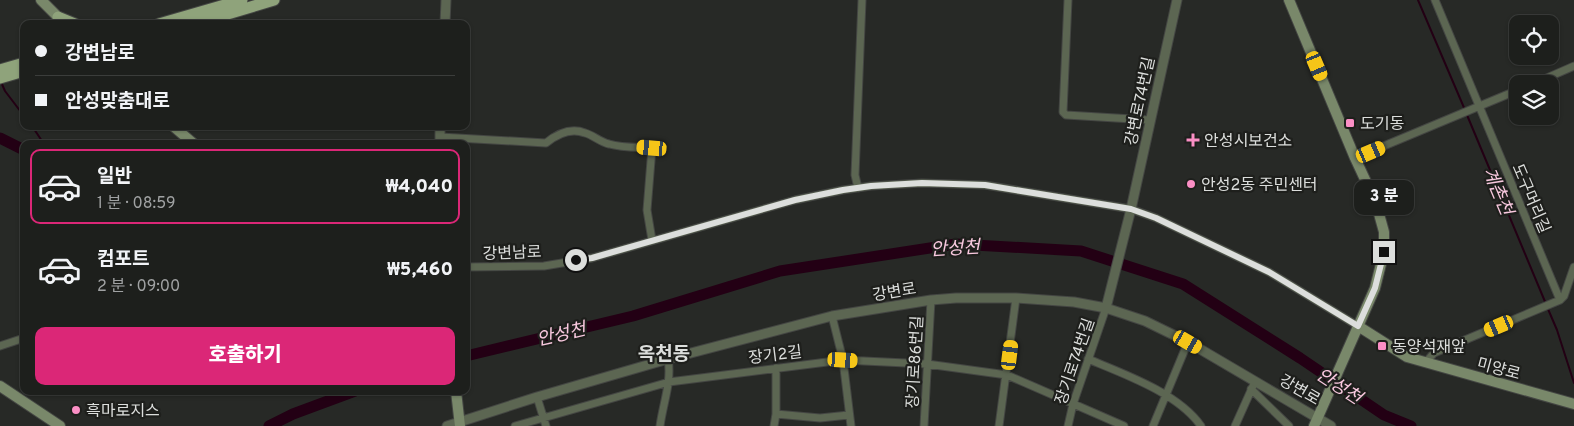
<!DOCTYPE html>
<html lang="ko">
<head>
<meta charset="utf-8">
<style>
	body { margin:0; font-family:Overpass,"Noto Sans KR",sans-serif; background:#252725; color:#f1f3f6; height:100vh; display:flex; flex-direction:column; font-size:19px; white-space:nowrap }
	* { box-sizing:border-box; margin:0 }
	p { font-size:16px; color:#a0a2a3 }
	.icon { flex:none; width:28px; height:28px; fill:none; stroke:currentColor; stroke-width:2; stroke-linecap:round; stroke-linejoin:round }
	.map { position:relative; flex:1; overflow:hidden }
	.details { position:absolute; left:20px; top:140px; width:450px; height:255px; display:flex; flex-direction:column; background:#1d1f1c; border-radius:10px; box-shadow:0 1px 4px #0004,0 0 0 1px #3b3d3b }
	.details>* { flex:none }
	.top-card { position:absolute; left:20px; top:20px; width:450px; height:110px; border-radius:10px; box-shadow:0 1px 4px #0004,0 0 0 1px #3b3d3b; display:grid; align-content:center; height:110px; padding:0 15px; background:#1d1f1c }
	.tools { position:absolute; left:1509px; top:15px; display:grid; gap:10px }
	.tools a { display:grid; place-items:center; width:50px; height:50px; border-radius:10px; background:#1d1f1c; box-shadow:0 1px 4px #0004,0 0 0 1px #3b3d3b; font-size:25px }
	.end { position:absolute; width:22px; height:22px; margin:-11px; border:6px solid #dcdedc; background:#111; box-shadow:0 0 0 2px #111 }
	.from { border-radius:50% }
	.bubble { position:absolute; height:35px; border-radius:10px; background:#1d1f1c; box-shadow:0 1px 4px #0004,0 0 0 1px #3b3d3b; font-size:16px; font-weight:800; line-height:35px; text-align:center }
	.car { position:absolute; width:15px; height:30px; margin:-15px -8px; border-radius:6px; box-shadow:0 0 4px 1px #0007; background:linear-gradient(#f5c518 24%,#345 0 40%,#f5c518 0 76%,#345 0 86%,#f5c518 0) }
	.top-card b { display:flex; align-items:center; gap:18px; height:48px; font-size:19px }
	.top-card b+b { border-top:1px solid #3b3d3b }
	.top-card i { width:12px; height:12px; background:#f1f3f6 }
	ul { padding:9px 0 0; list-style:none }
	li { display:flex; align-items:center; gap:15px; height:75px; margin:0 10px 8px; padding:0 5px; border:2px solid transparent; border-radius:10px }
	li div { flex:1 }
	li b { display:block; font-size:19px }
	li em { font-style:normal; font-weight:800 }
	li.active { border-color:#db2777 }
	li>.icon { width:45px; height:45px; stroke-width:1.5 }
	.action { display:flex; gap:10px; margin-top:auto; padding:10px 15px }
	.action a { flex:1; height:58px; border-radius:10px; background:#db2777; color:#fff; font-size:20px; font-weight:800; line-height:58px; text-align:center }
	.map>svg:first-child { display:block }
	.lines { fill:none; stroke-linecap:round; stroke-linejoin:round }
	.stream { stroke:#230014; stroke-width:2 }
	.river { stroke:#230014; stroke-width:11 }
	.minor-casing { stroke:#444643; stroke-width:9 }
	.tertiary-casing { stroke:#444643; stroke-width:11 }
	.secondary-casing { stroke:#444643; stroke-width:12 }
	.primary-casing { stroke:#444643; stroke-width:13 }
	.minor { stroke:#5c6652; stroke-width:7 }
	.tertiary { stroke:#5c6652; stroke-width:9 }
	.secondary { stroke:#79886a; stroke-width:10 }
	.primary { stroke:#8fa37b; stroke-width:11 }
	.route { stroke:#dcdedc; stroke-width:6 }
	.poi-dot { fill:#fb8fc5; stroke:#1e1f1c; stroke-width:2 }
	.labels { text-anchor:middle; stroke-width:4.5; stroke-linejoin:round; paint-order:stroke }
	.street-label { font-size:16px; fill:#dcdedc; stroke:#1e1f1c }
	.poi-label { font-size:16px; fill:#dcdedc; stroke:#1e1f1c; text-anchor:start }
	.water-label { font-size:18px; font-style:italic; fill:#f9c9df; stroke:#1e1f1c }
	.quarter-label { font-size:19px; font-weight:bold; fill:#dcdedc; stroke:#1e1f1c }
</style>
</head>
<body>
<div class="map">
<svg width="1574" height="426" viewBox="0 0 1574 426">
	<rect width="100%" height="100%" fill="#272926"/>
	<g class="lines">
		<!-- stream -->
		<path class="stream" d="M1418,0L1465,110
			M1,82L5,91L24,116
			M1467,115L1546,304
			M32,126L44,144
			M1548,309L1557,330L1574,383"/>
		<!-- river -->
		<path class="river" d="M0,138L24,150
			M466,356L633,316L780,271L956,244L1081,251L1183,284L1300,358L1384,415L1411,426
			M269,426L293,414L355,391"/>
		<defs>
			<path id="minor" d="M1068,0L1063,112L1066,115L1149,120
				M1435,0L1560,300
				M1533,84L1574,66
				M440,137L546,143C557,134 570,127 585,133C593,135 600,142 609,144C623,148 638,147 652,148L647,210L652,240
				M1355,158L1518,90
				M858,188L855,175L862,0
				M466,267L544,266L592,258L795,200L843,190L871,186L922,183L985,185L1131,209L1156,218L1269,272L1358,326
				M832,316L843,360L851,426
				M0,346L24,338
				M1088,359C1124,374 1178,393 1201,426
				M1425,363L1434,353L1560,300L1564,296L1574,267
				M1251,389L1289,426
				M537,397L546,426
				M776,414L820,418L849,415
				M515,426L669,382L843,360L927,364L1007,375L1124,426
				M660,426C663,403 672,382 668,359
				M774,426L776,414V368
				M924,426L931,300
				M999,426L1016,298
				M1068,426L1073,404L1107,305
				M1153,426L1188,342
				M1235,426L1253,386"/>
			<path id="tertiary" d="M445,24L446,0
				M440,144V126
				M1107,304L1131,209L1177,0
				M447,426L537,397L668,359L832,316L931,300L956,298H1016L1074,302L1106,308L1145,321L1188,342L1331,426"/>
			<path id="secondary" d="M41,0L63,22
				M1289,0L1355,158L1376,203L1384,232V252L1375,288L1314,426
				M173,126L194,144
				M1358,326L1407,357L1574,404
				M0,386L60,426
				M456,391L460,426"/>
			<path id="primary" d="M58,17L75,24
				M159,24L242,0
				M194,24L274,0
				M0,70L24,63
				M0,78L24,71"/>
		</defs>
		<!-- minor casing -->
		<use href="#minor" class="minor-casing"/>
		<!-- tertiary casing -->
		<use href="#tertiary" class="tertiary-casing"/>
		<!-- secondary casing -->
		<use href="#secondary" class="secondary-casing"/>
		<!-- primary casing -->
		<use href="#primary" class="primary-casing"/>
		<!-- minor -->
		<use href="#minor" class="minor"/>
		<!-- tertiary -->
		<use href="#tertiary" class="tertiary"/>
		<!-- secondary -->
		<use href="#secondary" class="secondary"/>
		<!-- primary -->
		<use href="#primary" class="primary"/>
	</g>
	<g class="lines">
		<!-- route -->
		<path class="route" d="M576,260L592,258L795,200L843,190L871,186L922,183L985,185L1131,209L1156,218L1269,272L1358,326L1375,288L1384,252"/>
	</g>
	<!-- markers -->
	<g class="poi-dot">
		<rect x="1345" y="118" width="10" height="10" rx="2.5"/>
		<path d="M1190.5 132.5h5v5h5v5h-5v5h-5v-5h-5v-5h5z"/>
		<circle cx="1191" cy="184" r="5"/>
		<rect x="1377" y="341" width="10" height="10" rx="2.5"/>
		<circle cx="76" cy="410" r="5"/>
	</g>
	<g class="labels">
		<!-- street labels -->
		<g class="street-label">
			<text transform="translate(1139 101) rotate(-78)" y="6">강변로74번길</text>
			<text transform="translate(1532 198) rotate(67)" y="6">도구머리길</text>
			<text transform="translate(512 252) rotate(-2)" y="6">강변남로</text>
			<text transform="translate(894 291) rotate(-9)" y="6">강변로</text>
			<text transform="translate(775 354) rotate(-7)" y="6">장기2길</text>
			<text transform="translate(1074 361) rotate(-71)" y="6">장기로74번길</text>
			<text transform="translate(914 362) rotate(-87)" y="6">장기로86번길</text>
			<text transform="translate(1499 368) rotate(15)" y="6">미양로</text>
			<text transform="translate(1300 389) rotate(30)" y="6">강변로</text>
		</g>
		<!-- poi labels -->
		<g class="poi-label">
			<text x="1360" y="129">도기동</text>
			<text x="1204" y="146">안성시보건소</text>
			<text x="1201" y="190">안성2동 주민센터</text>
			<text x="1392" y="352">동양석재앞</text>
			<text x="86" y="416">흑마로지스</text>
		</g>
		<!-- water labels -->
		<g class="water-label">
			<text transform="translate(1498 191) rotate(67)" y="6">계촌천</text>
			<text transform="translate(955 248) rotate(-3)" y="6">안성천</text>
			<text transform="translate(561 334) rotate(-13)" y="6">안성천</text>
			<text transform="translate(1339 386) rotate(33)" y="6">안성천</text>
		</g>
		<!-- quarter labels -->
		<g class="quarter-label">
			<text x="664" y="360">옥천동</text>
		</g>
	</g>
</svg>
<div class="tools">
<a><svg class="icon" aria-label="locate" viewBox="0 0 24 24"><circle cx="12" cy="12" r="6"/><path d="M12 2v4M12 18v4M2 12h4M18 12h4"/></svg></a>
<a><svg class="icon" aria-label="layers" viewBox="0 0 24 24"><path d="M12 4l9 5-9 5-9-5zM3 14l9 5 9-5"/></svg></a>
</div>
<i class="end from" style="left:576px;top:260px"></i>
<i class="end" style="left:1384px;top:252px"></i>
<div class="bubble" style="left:1354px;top:180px;width:60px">3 분</div>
<i class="car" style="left:1317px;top:66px;rotate:157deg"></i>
<i class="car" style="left:652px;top:148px;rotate:275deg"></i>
<i class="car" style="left:1371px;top:152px;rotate:67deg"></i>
<i class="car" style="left:1499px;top:326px;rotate:247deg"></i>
<i class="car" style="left:1188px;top:342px;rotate:120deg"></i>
<i class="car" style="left:1010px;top:355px;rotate:7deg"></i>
<i class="car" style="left:843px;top:360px;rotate:93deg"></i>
<div class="top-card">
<b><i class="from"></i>강변남로</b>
<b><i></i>안성맞춤대로</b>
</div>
<section class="details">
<ul>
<li class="active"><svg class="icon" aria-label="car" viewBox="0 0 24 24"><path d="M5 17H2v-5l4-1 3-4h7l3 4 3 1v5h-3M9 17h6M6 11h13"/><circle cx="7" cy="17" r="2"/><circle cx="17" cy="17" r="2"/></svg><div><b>일반</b><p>1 분 · 08:59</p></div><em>₩4,040</em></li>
<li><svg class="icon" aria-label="car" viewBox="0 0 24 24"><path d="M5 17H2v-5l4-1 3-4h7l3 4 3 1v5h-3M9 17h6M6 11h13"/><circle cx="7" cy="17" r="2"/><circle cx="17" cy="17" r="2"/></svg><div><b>컴포트</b><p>2 분 · 09:00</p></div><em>₩5,460</em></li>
</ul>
<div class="action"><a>호출하기</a></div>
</section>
</div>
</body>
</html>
